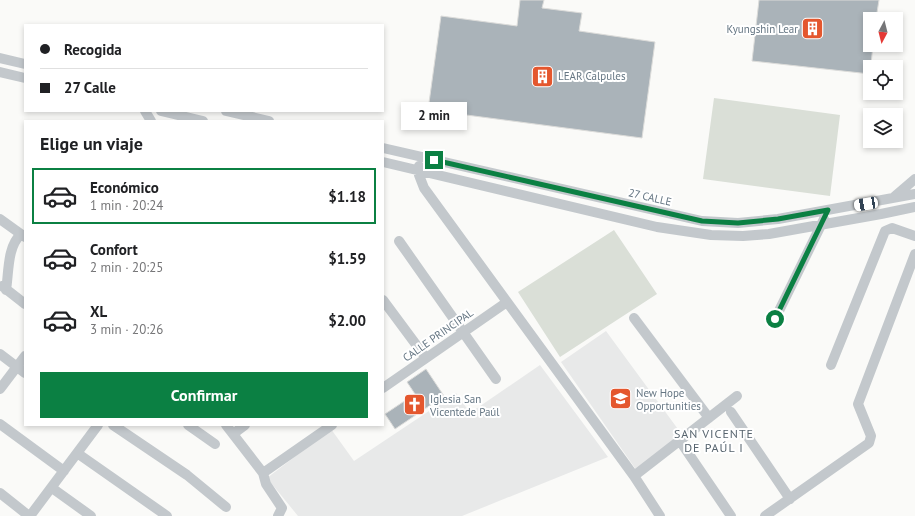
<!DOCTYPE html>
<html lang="es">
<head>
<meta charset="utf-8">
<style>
	body { margin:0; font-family:"PT Sans",sans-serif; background:#f6f6f6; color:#202124; height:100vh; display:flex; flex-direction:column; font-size:15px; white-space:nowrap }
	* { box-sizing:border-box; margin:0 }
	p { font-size:13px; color:#757577 }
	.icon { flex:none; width:22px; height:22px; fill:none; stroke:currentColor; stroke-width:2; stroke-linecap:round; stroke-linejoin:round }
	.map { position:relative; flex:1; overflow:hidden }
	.sheet { position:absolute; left:24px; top:120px; width:360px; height:306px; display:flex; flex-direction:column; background:#fff; border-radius:0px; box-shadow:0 2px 6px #0003 }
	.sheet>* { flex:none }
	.hud { position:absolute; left:24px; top:24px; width:360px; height:88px; border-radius:0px; box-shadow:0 2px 6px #0003; display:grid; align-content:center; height:88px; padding:0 16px; background:#fff }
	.needle { width:26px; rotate:187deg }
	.buttons { position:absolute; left:863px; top:12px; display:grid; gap:8px }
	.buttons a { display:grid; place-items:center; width:40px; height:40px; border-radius:0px; background:#fff; box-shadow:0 2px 6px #0003; font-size:20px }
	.end { position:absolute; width:18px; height:18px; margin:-9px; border:5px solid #0b8043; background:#fff; box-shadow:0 0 0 2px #fff }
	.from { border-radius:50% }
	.bubble { position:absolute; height:28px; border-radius:0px; background:#fff; box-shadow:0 2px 6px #0003; font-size:13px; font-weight:700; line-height:28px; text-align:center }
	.car { position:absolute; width:12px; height:24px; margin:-12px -6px; border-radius:5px; box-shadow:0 0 3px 1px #0007; background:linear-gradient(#fff 24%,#345 0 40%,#fff 0 76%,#345 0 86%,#fff 0) }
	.hud b { display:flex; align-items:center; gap:14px; height:38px; font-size:15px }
	.hud b+b { border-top:1px solid #e0e0e0 }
	.hud i { width:10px; height:10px; background:#202124 }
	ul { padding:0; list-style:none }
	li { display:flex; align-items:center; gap:12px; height:56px; margin:0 8px 6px; padding:0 8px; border:2px solid transparent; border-radius:0px }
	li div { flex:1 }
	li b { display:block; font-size:15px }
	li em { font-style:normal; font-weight:700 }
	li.on { border-color:#0b8043 }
	li>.icon { width:36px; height:36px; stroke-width:1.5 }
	h2 { padding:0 16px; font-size:18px; line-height:48px }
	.action { display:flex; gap:8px; margin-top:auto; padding:8px 16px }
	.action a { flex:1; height:46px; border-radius:0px; background:#0b8043; color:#fff; font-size:16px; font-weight:700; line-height:46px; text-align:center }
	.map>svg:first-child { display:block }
	.built { fill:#e8e9e9 }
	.green { fill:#dadfd7 }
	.building { fill:#aab3b9; stroke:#dcdcda }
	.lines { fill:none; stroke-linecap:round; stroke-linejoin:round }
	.minor { stroke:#c3c8cc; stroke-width:10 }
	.route { stroke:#0b8043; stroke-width:5 }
	.labels { text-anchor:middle; stroke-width:4; stroke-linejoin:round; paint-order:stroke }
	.poi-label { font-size:11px; fill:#657683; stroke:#fff; text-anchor:start }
	.street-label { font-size:11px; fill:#657683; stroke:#fff }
	.neighbourhood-label { font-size:12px; letter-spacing:1px; fill:#57646e; stroke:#fff }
</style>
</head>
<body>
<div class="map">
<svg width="915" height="516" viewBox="0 0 915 516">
	<rect width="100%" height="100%" fill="#fafaf8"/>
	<!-- built -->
	<path class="built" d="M606,331L683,436L637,471L561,362Z
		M540,365L608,457L462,516H298L267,478L331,429L354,461L456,393L470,413Z"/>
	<!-- green -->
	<path class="green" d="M714,98L840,115L830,196L703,179Z
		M614,230L657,294L560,357L518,292Z"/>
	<!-- building -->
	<path class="building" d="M520,0H544L542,8L582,13L579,31L655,42L642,138L428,110L441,16L517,26Z
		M759,0H879L876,19H870V45H873L870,74L752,61Z
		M426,369L444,396L395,429L385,414L415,394L407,382Z"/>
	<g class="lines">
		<!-- minor -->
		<path class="minor" d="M0,58L25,64
			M0,72L25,78
			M145,111L151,121
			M161,111L203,121
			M226,111L269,121
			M383,148L702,221L738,223L778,219L915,194
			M383,162L657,227L711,235L743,236L769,234L881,214L915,207
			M419,166V175L424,188L634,476L660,516
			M894,197L915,179
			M0,219L25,237
			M399,241L496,379
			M2,286L25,304
			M6,290C9,272 7,247 21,234
			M383,300L426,358
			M634,318L709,418
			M775,319L824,219
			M0,354L25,373
			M831,365L885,231L892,228L915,236
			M383,388L507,302
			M0,389L25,356
			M731,412L790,499
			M0,424L64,471
			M113,425L187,475L226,507
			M188,425L215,444
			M226,425L263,473L266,484L282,508L278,516
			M233,434L245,425
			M680,441L731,516
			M77,453L167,516
			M263,473L332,425
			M634,476L737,396
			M52,488L91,516
			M0,493L29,516
			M30,516L98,425
			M765,516L869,443L871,436L858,404L915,254"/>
	</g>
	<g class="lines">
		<!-- route -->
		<path class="route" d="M434,160L702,221L738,223L778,219L828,210L775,319"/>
	</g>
	<!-- icons -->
	<defs>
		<symbol id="building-square" viewBox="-11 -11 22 22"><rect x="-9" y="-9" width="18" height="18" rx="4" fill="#e4572e" stroke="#fff"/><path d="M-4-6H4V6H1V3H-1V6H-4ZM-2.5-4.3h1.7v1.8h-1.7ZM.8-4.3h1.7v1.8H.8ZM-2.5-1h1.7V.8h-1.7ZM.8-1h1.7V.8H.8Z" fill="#fff"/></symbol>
		<symbol id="school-square" viewBox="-11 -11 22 22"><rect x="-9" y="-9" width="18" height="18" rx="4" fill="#e4572e" stroke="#fff"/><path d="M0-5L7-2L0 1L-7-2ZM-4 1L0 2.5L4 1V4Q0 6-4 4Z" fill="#fff"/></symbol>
		<symbol id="church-square" viewBox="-11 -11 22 22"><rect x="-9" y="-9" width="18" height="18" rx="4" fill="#e4572e" stroke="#fff"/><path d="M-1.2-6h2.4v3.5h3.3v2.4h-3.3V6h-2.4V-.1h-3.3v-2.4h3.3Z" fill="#fff"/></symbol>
	</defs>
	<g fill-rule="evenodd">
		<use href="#building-square" x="800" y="16" width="25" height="25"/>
		<use href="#building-square" x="530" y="64" width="25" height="25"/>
		<use href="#school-square" x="608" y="386" width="25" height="25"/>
		<use href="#church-square" x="402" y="392" width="25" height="25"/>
	</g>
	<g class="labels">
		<!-- poi labels -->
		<g class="poi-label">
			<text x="798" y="33" text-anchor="end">Kyungshin Lear</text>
			<text x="558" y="80">LEAR Calpules</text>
			<text x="636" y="397">New Hope<tspan x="636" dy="13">Opportunities</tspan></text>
			<text x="430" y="403">Iglesia San<tspan x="430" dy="13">Vicentede Paúl</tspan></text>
		</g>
		<!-- street labels -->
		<g class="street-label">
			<text transform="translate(650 197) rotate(13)" y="4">27 CALLE</text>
			<text transform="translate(438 335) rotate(-35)" y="4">CALLE PRINCIPAL</text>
		</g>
		<!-- neighbourhood labels -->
		<g class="neighbourhood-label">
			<text x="714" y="438">SAN VICENTE<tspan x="714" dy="14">DE PAÚL I</tspan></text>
		</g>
	</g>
</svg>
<div class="buttons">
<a><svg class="needle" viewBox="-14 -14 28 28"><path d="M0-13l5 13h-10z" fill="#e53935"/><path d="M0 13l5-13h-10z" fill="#757577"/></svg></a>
<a><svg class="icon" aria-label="locate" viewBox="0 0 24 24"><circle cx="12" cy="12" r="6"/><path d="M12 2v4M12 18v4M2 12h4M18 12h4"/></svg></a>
<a><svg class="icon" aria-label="layers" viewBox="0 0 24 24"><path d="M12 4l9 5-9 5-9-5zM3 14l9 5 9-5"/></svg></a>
</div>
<i class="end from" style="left:775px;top:319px"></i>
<i class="end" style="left:434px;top:160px"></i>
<div class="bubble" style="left:401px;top:102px;width:66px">2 min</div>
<i class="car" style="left:866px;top:204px;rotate:260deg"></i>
<div class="hud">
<b><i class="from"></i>Recogida</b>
<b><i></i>27 Calle</b>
</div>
<section class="sheet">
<h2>Elige un viaje</h2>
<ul>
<li class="on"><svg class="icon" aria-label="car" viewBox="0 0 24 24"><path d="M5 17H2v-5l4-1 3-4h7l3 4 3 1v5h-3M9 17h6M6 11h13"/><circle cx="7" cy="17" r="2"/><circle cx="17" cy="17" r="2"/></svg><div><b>Económico</b><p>1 min · 20:24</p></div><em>$1.18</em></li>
<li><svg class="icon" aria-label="car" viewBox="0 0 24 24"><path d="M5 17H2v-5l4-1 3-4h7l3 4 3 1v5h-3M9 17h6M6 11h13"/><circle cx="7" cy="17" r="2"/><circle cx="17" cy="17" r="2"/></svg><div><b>Confort</b><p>2 min · 20:25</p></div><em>$1.59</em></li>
<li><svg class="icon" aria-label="car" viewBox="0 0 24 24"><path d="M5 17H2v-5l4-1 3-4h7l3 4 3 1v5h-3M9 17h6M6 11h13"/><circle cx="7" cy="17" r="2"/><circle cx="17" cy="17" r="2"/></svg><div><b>XL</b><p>3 min · 20:26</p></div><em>$2.00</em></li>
</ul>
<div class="action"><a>Confirmar</a></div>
</section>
</div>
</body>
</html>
